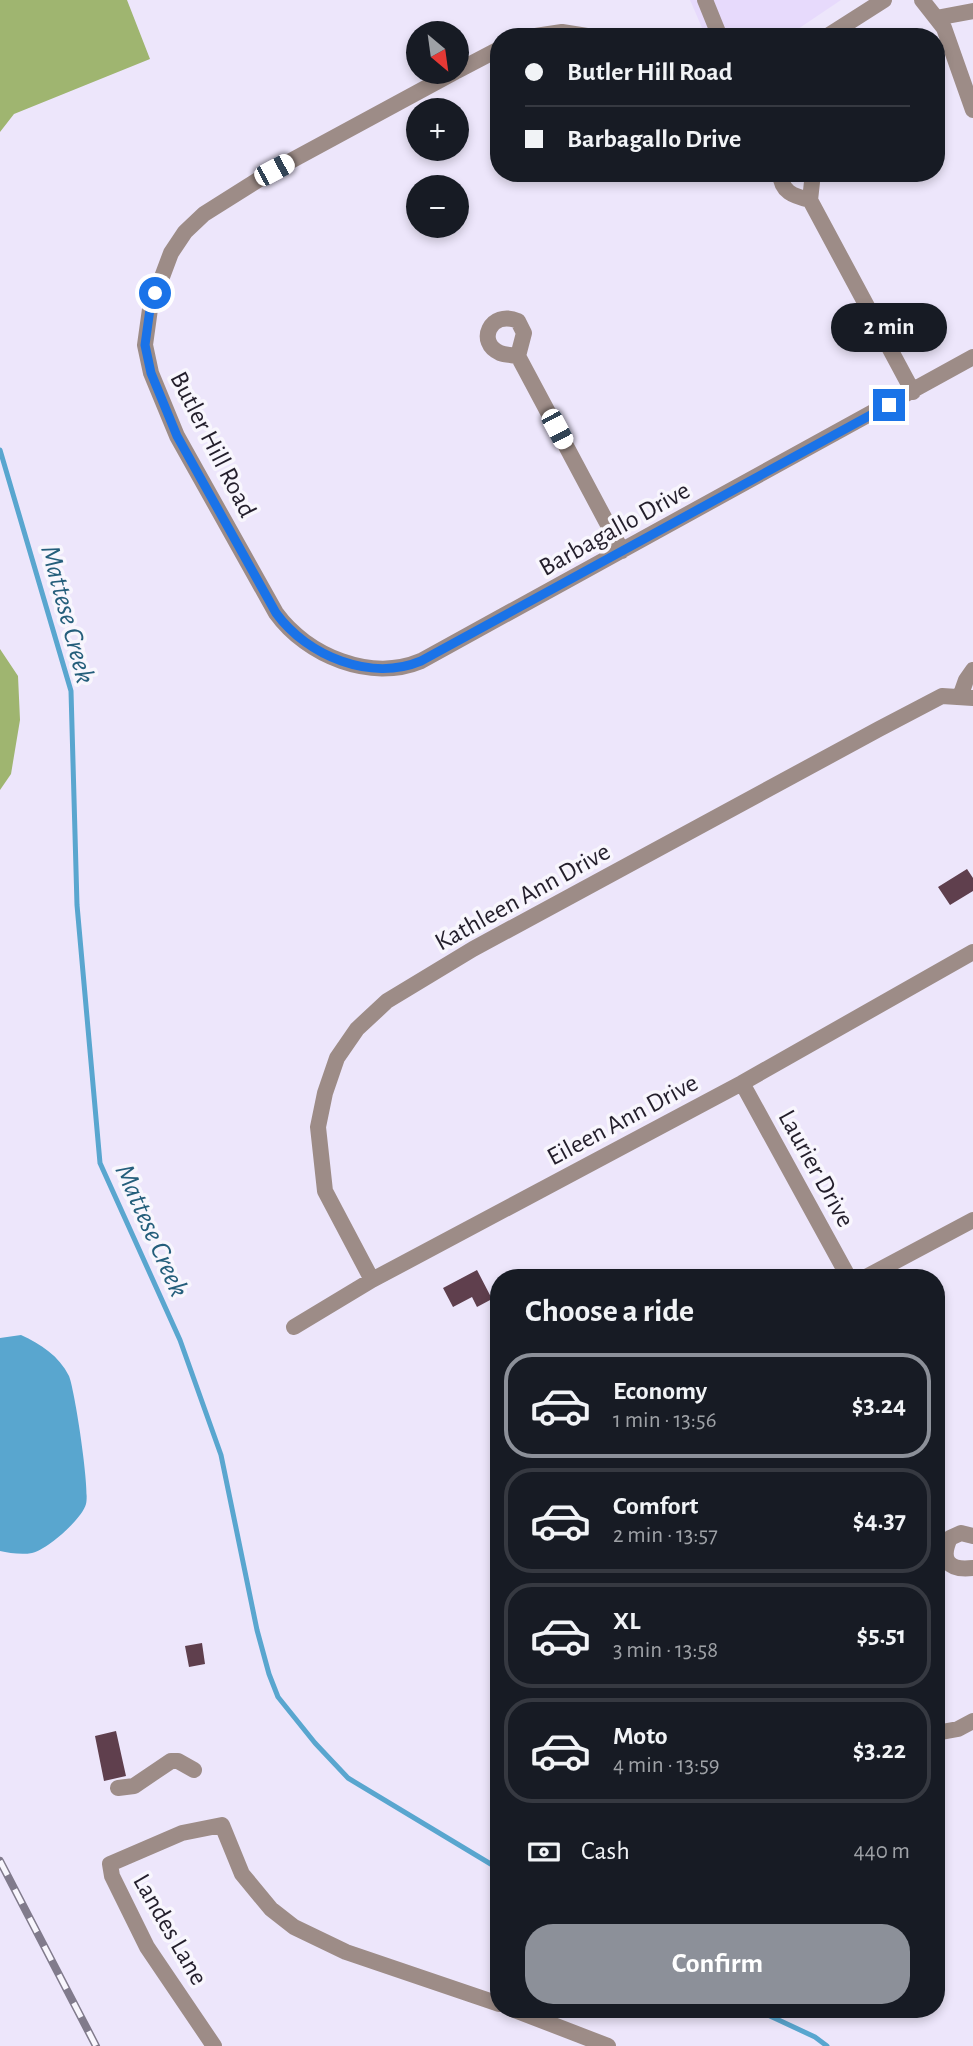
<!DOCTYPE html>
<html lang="en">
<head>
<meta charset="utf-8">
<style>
	body { margin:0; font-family:"Alegreya Sans",sans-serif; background:#242831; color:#f1f3f6; height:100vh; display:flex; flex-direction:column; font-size:26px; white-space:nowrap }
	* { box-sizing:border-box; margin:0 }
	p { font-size:23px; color:#9ea1a6 }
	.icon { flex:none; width:38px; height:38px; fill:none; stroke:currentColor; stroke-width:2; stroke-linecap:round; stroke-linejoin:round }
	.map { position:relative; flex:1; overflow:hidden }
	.sheet { position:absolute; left:490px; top:1269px; width:455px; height:749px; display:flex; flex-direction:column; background:#171b24; border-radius:28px; box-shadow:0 4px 10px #0003 }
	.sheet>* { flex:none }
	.guide { position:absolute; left:490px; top:28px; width:455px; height:154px; border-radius:28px; box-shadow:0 4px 10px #0003; display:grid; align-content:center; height:154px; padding:0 35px; background:#171b24 }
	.needle { width:46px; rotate:151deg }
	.controls { position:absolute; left:406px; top:21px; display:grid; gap:14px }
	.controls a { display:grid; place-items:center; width:63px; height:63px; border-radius:50%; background:#171b24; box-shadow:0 4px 10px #0003; font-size:35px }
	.end { position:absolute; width:32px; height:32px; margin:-16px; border:9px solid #1a73e8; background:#fff; box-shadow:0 0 0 4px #fff }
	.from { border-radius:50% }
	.bubble { position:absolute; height:49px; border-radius:24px; background:#171b24; box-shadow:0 4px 10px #0003; font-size:23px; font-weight:700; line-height:49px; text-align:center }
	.car { position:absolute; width:21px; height:42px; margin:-21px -10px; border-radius:9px; box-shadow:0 0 5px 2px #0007; background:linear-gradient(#fff 24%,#345 0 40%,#fff 0 76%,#345 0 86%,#fff 0) }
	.guide b { display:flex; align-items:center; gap:24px; height:66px; font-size:26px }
	.guide b+b { border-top:2px solid #363941 }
	.guide i { width:18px; height:18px; background:#f1f3f6 }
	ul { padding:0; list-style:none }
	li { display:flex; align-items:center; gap:21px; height:105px; margin:0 14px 10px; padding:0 21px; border:4px solid #363941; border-radius:28px }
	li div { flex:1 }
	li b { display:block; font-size:26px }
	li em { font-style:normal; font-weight:700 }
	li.on { border-color:#8c9099 }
	li>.icon { width:63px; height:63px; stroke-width:1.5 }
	h2 { padding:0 35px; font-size:32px; line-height:84px }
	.pay { display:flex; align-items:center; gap:18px; height:77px; padding:0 35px; font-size:26px }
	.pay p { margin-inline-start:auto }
	.action { display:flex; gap:14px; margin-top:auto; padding:14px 35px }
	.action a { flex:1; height:80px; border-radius:28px; background:#8c9099; color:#fff; font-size:28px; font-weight:700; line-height:80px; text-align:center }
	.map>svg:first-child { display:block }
	.built { fill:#e7dafc }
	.forest { fill:#9fb570 }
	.water { fill:#59a6cf }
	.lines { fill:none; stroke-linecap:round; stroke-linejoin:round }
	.stream { stroke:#59a6cf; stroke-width:5 }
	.building { fill:#5f3f4d }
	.minor { stroke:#9d8c87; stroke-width:16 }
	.rail-casing { stroke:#817b8c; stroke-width:8 }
	.rail { stroke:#f8f6fd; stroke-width:5; stroke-dasharray:16; stroke-linecap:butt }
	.route { stroke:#1a73e8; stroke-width:9 }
	.labels { text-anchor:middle; stroke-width:7; stroke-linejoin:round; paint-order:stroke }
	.street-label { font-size:26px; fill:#231e2b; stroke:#f8f6fd }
	.water-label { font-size:28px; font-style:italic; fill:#245e7b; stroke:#f8f6fd }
</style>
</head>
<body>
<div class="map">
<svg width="973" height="2046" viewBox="0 0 973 2046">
	<rect width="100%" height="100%" fill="#ede6fb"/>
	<!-- built -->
	<path class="built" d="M690,0H841L786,37H706Z"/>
	<!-- forest -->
	<path class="forest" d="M0,0H127L150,59L14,114L0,132Z
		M0,649L18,676L20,720L11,774L0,790Z"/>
	<!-- water -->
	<path class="water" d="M21,1335C41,1344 59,1356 69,1376C75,1391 90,1490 86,1504C82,1519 47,1550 32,1553C22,1555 9,1553 0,1551V1338Z"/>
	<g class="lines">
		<!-- stream -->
		<path class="stream" d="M0,450L71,691L77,905L100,1163L180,1340L221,1455L257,1630L269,1674L278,1697L315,1743L348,1778L499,1869
			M755,2009L815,2037L827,2046"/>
	</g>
	<!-- building -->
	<path class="building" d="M967,869L973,878V891L950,905L938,887Z
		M477,1270L492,1299L477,1307L472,1297L453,1307L443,1288Z
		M202,1643L205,1664L189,1667L185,1646Z
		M116,1731L126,1776L104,1781L95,1736Z"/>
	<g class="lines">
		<!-- minor -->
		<path class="minor" d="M705,0L720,37
			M922,0L944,28L973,110
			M936,18L973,11
			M529,37L562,32L593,37
			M826,37L884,0
			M457,71L499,49
			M455,72L274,170L204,214L185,232L171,253L150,309L145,345L151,373L177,436L276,613C307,656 371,682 421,661L973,357
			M780,173C781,192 793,196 810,200
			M813,173L810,200L913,392
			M518,356C512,355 505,355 500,353C476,343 490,309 518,321L524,333L518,356L622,551
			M960,697L966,680L973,670
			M742,1083L849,1278
			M864,1278L973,1220
			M372,1280L325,1191L318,1127L325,1093L337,1058L357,1029L387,1001L473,949L879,729L942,696L973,698
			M294,1327L372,1280L742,1083L973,952
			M973,1536L961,1533L950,1538C940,1560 948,1571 973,1568
			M936,1733L958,1729L973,1721
			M118,1788L134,1786L171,1761H178L194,1770
			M512,2009L608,2046
			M214,2046L147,1947L112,1876L110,1864L182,1833L222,1825L242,1874L271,1909L294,1927L346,1952L499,2004"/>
		<defs>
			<path id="rail" d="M0,1861L96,2046"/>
		</defs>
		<!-- rail casing -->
		<use href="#rail" class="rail-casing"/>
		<!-- rail -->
		<use href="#rail" class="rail"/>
	</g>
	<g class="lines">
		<!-- route -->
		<path class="route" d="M155,293L150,309L145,345L151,373L177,436L276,613C307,656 371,682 421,661L889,405"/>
	</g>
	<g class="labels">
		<!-- street labels -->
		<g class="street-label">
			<text transform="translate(214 444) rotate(63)" y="9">Butler Hill Road</text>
			<text transform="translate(614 528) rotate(-29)" y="9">Barbagallo Drive</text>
			<text transform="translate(522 896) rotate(-29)" y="9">Kathleen Ann Drive</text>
			<text transform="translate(622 1119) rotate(-28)" y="9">Eileen Ann Drive</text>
			<text transform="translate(817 1168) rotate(61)" y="9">Laurier Drive</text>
			<text transform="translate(171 1929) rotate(60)" y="9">Landes Lane</text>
		</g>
		<!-- water labels -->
		<g class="water-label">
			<text transform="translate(69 614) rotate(75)" y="10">Mattese Creek</text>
			<text transform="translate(153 1230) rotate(66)" y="10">Mattese Creek</text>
		</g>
	</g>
</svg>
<div class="controls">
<a><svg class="needle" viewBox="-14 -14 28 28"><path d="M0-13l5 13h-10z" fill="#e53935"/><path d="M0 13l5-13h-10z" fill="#9ea1a6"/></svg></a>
<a>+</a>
<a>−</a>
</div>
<i class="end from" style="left:155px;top:293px"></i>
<i class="end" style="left:889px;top:405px"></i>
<div class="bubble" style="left:831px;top:303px;width:116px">2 min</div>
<i class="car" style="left:274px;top:170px;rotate:62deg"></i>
<i class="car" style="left:557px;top:429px;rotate:152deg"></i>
<div class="guide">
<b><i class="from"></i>Butler Hill Road</b>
<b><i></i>Barbagallo Drive</b>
</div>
<section class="sheet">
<h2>Choose a ride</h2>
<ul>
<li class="on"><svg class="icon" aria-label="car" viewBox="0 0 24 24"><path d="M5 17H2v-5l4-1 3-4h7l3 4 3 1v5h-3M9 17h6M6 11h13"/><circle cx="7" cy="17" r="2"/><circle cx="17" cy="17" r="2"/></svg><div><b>Economy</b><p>1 min · 13:56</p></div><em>$3.24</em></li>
<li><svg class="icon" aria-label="car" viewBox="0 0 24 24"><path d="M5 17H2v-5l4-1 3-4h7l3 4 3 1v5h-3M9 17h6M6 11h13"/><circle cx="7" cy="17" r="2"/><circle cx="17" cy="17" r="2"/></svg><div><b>Comfort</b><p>2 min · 13:57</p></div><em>$4.37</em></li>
<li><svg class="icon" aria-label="car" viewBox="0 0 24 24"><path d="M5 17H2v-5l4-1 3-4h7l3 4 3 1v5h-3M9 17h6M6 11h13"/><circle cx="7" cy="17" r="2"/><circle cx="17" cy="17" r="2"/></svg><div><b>XL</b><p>3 min · 13:58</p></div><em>$5.51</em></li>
<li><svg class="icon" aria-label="car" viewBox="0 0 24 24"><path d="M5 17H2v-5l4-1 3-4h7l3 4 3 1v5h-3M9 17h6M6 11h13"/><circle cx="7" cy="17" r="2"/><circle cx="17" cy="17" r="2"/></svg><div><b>Moto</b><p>4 min · 13:59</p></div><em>$3.22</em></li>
</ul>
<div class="pay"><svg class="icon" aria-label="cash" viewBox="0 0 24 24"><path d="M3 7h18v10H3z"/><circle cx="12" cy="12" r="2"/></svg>Cash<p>440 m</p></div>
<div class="action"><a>Confirm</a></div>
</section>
</div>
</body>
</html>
